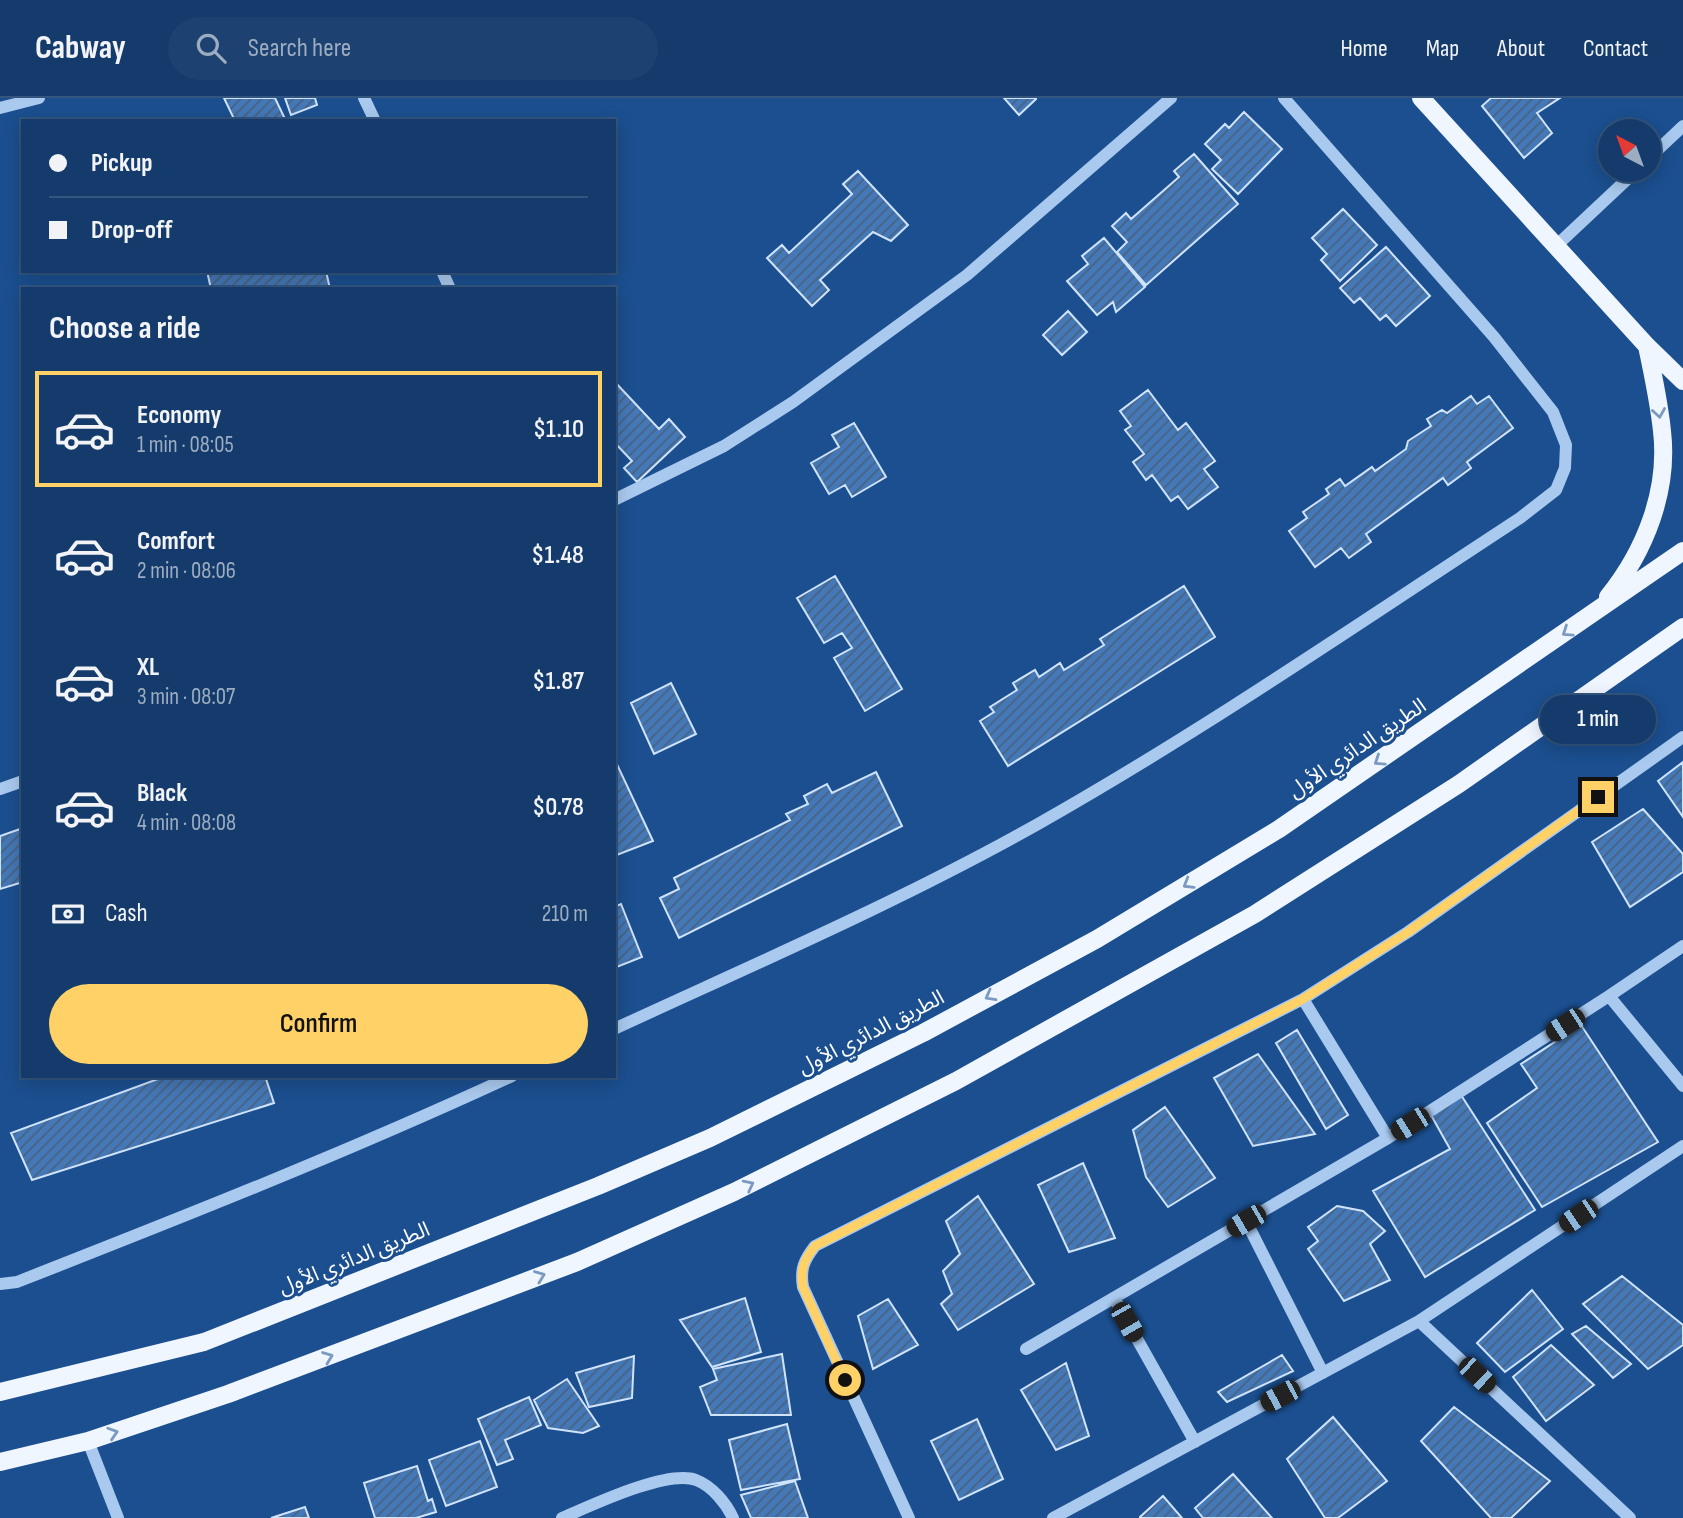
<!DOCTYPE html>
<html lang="en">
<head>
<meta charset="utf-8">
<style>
	body { margin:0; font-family:"Sofia Sans Condensed","Noto Sans Arabic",sans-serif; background:#1d4271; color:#f1f3f6; height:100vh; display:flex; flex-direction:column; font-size:26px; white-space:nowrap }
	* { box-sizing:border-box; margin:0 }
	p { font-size:23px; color:#9dadc1 }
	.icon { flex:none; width:38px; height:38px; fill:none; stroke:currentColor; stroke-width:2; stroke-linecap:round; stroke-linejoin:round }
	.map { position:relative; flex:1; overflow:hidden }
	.side { position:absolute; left:21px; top:189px; width:595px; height:791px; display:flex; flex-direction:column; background:#143b6b; border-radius:0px; box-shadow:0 4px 18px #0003,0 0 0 2px #33557e }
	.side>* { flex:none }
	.guide { position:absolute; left:21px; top:21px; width:595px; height:154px; border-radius:0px; box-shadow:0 4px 18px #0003,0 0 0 2px #33557e; display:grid; align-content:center; height:154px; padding:0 28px; background:#143b6b }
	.needle { width:46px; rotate:319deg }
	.controls { position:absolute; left:1598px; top:21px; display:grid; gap:14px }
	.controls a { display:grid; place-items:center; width:63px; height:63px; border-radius:50%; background:#143b6b; box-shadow:0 4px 18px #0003,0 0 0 2px #33557e; font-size:35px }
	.end { position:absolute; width:32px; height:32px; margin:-16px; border:9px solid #ffd166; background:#111; box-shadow:0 0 0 4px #111 }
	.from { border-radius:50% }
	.bubble { position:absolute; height:49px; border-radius:24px; background:#143b6b; box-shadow:0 4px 18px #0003,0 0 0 2px #33557e; font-size:23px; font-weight:600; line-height:49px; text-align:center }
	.car { position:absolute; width:21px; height:42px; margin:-21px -10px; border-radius:9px; box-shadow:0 0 5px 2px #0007; background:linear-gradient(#222 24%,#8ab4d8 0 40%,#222 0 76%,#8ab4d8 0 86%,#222 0) }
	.guide b { display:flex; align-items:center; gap:24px; height:66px; font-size:26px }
	.guide b+b { border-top:2px solid #33557e }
	.guide i { width:18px; height:18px; background:#f1f3f6 }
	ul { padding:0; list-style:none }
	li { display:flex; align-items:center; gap:21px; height:116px; margin:0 14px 10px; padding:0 14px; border:4px solid transparent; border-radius:0px }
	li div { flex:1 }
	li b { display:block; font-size:26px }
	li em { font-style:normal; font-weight:600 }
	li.on { border-color:#ffd166 }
	li>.icon { width:63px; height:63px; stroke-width:1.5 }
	h2 { padding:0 28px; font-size:32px; line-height:84px }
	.pay { display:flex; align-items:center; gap:18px; height:77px; padding:0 28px; font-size:26px }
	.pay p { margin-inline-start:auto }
	.cta { display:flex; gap:14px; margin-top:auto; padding:14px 28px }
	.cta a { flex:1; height:80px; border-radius:42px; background:#ffd166; color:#111; font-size:28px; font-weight:600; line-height:80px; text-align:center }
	header { display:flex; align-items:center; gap:42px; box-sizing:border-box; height:98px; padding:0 35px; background:#143b6b; border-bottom:2px solid #33557e }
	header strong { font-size:33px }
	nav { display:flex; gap:38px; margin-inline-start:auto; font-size:24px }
	.search { width:490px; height:63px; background:#1d4271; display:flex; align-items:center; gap:18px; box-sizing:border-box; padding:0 24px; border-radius:38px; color:#9dadc1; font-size:26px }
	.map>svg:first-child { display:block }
	.building { fill:url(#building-hatch); stroke:#cfe3fa; stroke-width:2 }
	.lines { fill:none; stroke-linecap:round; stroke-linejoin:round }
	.minor { stroke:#a9c9ee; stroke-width:12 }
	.major { stroke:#f0f6ff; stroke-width:18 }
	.oneway { stroke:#7b9ac1 }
	.route { stroke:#ffd166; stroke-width:9 }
	.labels { text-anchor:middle; stroke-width:6; stroke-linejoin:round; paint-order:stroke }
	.street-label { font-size:21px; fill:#fff; stroke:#1b4f8f }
</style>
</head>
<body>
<header>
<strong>Cabway</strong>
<div class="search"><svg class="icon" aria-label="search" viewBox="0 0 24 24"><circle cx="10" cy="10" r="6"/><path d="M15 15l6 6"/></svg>Search here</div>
<nav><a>Home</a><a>Map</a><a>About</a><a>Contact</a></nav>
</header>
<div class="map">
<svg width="1683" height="1420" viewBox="0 0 1683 1420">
	<defs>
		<pattern id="building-hatch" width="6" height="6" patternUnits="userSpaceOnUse" patternTransform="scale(1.75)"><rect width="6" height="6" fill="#4478b7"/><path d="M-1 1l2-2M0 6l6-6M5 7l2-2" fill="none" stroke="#486282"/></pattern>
	</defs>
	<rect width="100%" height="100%" fill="#1b4f8f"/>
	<!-- building -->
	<path class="building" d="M224,0H275L286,23H235Z
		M285,0H315L317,7L291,17Z
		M1004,0H1036V1L1019,17Z
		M1491,0H1560L1537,15L1552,35L1524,60L1482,8Z
		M1244,14L1282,51L1238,96L1212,71L1221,62L1205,46L1225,26L1229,30Z
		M1194,56L1238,106L1146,187L1117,154L1127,144L1112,128L1126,115L1131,121L1179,79L1174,73Z
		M858,73L908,127L891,143L873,134L820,182L829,192L812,208L767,160L782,147L789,155L852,96L843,86Z
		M1343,111L1377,147L1340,183L1321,162L1327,156L1312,140Z
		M1104,140L1145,189L1116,214L1113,204L1097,217L1067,183L1088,166L1082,158Z
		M1386,149L1430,198L1396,228L1386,217L1380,222L1360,200L1354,205L1340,190Z
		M207,173H326L330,191H211Z
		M1068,213L1087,234L1062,257L1043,237Z
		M614,283L659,331L669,321L685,339L637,384L624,370L632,363L614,344Z
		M1148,292L1178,332L1186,325L1215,363L1204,371L1218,389L1188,411L1178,398L1171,403L1152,377L1146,382L1133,364L1144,356L1125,332L1131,328L1120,313Z
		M1471,298L1477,306L1489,298L1513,330L1467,364L1471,370L1448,387L1443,380L1366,436L1371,444L1349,460L1341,450L1315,469L1289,433L1307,420L1303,414L1329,396L1326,391L1340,381L1345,388L1372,369L1375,373L1406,351L1408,343L1431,328L1427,321L1442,312L1447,315Z
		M854,325L886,379L852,399L845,387L829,396L811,365L839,349L832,337Z
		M835,478L902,591L865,613L834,560L852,550L842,535L824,545L797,500Z
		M1184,488L1215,539L1008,668L980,623L994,614L990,609L1017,592L1013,585L1035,572L1039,579L1060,565L1064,572L1104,547L1100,541Z
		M671,585L696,636L654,656L631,605Z
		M614,660L653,743L614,758Z
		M1683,664V719L1658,683Z
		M876,674L902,728L679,840L660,800L679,791L674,780L790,722L786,716L808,706L804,698L827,686L832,695Z
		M1643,711L1683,756V774L1630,809L1592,744Z
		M23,730V784L0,791V738Z
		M621,806L642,859L614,870V809Z
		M1581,927L1658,1044L1542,1109L1487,1025L1537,990L1521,966Z
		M1297,932L1348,1017L1326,1031L1276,945Z
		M1258,956L1315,1036L1253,1048L1214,980Z
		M166,978H265L274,1005L32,1082L11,1035Z
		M1461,997L1535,1112L1425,1179L1373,1093L1450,1051L1431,1017Z
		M1165,1009L1215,1080L1168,1109L1146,1079L1133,1032Z
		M1083,1065L1115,1140L1069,1154L1038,1087Z
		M978,1098L1034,1186L958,1232L941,1206L952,1196L943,1173L960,1156L946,1123Z
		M1337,1108L1363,1113L1385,1133L1370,1146L1390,1182L1344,1203L1308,1151L1318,1143L1308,1129Z
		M1622,1178L1683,1227V1247L1648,1271L1583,1206Z
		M1532,1192L1563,1231L1505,1274L1477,1245Z
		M745,1200L761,1254L712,1269L680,1222Z
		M888,1201L918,1247L873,1271L858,1218Z
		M1586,1228L1631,1266L1613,1280L1572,1236Z
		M1551,1247L1594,1287L1546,1323L1513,1279Z
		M782,1256L791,1317H711L700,1289L717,1282L713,1271Z
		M1282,1257L1293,1273L1227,1304L1218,1294Z
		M634,1258L632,1300L589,1309L576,1275Z
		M1066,1265L1089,1338L1056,1352L1021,1292Z
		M567,1281L599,1328L583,1335L548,1330L534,1302Z
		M529,1299L541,1327L505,1342L513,1361L497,1367L478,1321Z
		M1454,1309L1550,1383L1511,1420H1491L1421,1343Z
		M1333,1319L1387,1383L1338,1420H1325L1287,1361Z
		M977,1321L1003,1381L959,1402L931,1343Z
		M787,1326L800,1381L741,1392L729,1342Z
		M480,1343L497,1389L446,1408L429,1362Z
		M417,1368L428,1403L432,1401L436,1414L416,1420H375L364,1385Z
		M1233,1376L1272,1420H1203L1195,1410Z
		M795,1383L808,1420H751L741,1397Z
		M1163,1398L1182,1420H1140V1419Z
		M305,1409L309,1420H271Z"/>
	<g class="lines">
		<!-- minor -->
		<path class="minor" d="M364,0L375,23
			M0,10L39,0
			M1648,61L1683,28
			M1556,148L1637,72
			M442,173L450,191
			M614,402L724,348L793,304L967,177L1171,0
			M0,691L23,683
			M1683,848L1609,898L1683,988
			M1303,901L1388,1040
			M614,931C757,865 901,803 1038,726C1204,632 1361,524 1520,420L1556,392L1565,370L1566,347L1553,314L1494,239L1284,0
			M1246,1123L1323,1275
			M0,1186L17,1184C183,1119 350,1053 512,978
			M1114,1200L1195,1344
			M1419,1223L1630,1420
			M1026,1251L1388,1040L1609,898
			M88,1343L118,1420
			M562,1420C590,1408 667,1371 696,1382C712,1388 726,1405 733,1420
			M909,1420L803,1189C800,1171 804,1162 815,1148L1303,901L1408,834L1683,639
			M1053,1420L1419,1223L1683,1048"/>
		<!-- major -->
		<path class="major" d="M1421,0L1647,248L1683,283
			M1608,499C1645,453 1669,393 1662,333C1659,304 1653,276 1647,248
			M0,1294L204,1244L598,1088L710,1040L923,935L1097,841L1279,731L1683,453
			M0,1364L88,1343L228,1296L577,1164L734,1094L956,983L1255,816L1459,686L1683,529"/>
	</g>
	<!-- one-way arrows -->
	<defs><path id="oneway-chevron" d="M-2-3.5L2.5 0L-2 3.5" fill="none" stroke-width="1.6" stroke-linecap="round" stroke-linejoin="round" transform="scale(1.75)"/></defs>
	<g class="oneway">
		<use href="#oneway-chevron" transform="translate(1659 315) rotate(81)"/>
		<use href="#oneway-chevron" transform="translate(1567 534) rotate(146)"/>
		<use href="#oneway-chevron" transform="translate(1379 663) rotate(146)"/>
		<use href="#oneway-chevron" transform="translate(1188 786) rotate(149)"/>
		<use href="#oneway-chevron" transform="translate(990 898) rotate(151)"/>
		<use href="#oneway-chevron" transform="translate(749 1087) rotate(-27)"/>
		<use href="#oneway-chevron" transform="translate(540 1178) rotate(-21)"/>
		<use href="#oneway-chevron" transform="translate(328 1259) rotate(-21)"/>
		<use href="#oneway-chevron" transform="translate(113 1335) rotate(-18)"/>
	</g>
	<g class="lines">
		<!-- route -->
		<path class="route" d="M845,1282L803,1189C800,1171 804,1162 815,1148L1303,901L1408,834L1598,699"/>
	</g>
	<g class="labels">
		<!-- street labels -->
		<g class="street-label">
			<text transform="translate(1357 650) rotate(-34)" y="7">الطريق الدائري الأول</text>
			<text transform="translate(871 934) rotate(-27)" y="7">الطريق الدائري الأول</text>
			<text transform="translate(354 1160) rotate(-22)" y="7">الطريق الدائري الأول</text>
		</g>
	</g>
</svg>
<div class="controls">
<a><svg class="needle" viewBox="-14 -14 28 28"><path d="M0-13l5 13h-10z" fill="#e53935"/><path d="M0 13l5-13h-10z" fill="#9dadc1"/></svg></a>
</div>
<i class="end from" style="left:845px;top:1282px"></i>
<i class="end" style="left:1598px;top:699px"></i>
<div class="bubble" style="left:1540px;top:597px;width:116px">1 min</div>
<i class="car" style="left:1565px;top:927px;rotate:237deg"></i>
<i class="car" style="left:1410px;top:1026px;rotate:238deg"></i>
<i class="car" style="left:1578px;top:1118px;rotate:236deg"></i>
<i class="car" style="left:1246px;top:1123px;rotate:240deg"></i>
<i class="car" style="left:1127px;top:1224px;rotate:150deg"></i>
<i class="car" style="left:1477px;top:1277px;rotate:133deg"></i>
<i class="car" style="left:1280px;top:1298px;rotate:242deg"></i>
<div class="guide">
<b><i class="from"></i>Pickup</b>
<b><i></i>Drop-off</b>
</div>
<section class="side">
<h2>Choose a ride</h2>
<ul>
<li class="on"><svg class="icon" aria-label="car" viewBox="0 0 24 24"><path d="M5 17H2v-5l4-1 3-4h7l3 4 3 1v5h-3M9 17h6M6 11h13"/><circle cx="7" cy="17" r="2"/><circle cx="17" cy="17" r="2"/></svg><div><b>Economy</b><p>1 min · 08:05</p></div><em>$1.10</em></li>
<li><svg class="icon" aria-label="car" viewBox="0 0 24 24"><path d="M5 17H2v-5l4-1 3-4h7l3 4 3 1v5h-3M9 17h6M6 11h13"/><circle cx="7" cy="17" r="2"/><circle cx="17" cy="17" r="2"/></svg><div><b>Comfort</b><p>2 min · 08:06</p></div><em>$1.48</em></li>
<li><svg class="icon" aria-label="car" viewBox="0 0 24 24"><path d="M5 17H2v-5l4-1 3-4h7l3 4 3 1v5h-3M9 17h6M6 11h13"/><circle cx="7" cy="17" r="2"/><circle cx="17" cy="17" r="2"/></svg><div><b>XL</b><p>3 min · 08:07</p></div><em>$1.87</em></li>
<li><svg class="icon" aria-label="car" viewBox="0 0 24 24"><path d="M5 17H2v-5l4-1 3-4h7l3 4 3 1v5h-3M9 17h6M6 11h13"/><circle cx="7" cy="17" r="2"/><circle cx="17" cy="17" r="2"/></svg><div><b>Black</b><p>4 min · 08:08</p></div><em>$0.78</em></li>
</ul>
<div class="pay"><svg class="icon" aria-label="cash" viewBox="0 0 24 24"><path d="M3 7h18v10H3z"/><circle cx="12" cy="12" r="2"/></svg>Cash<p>210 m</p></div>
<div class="cta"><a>Confirm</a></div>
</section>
</div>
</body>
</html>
